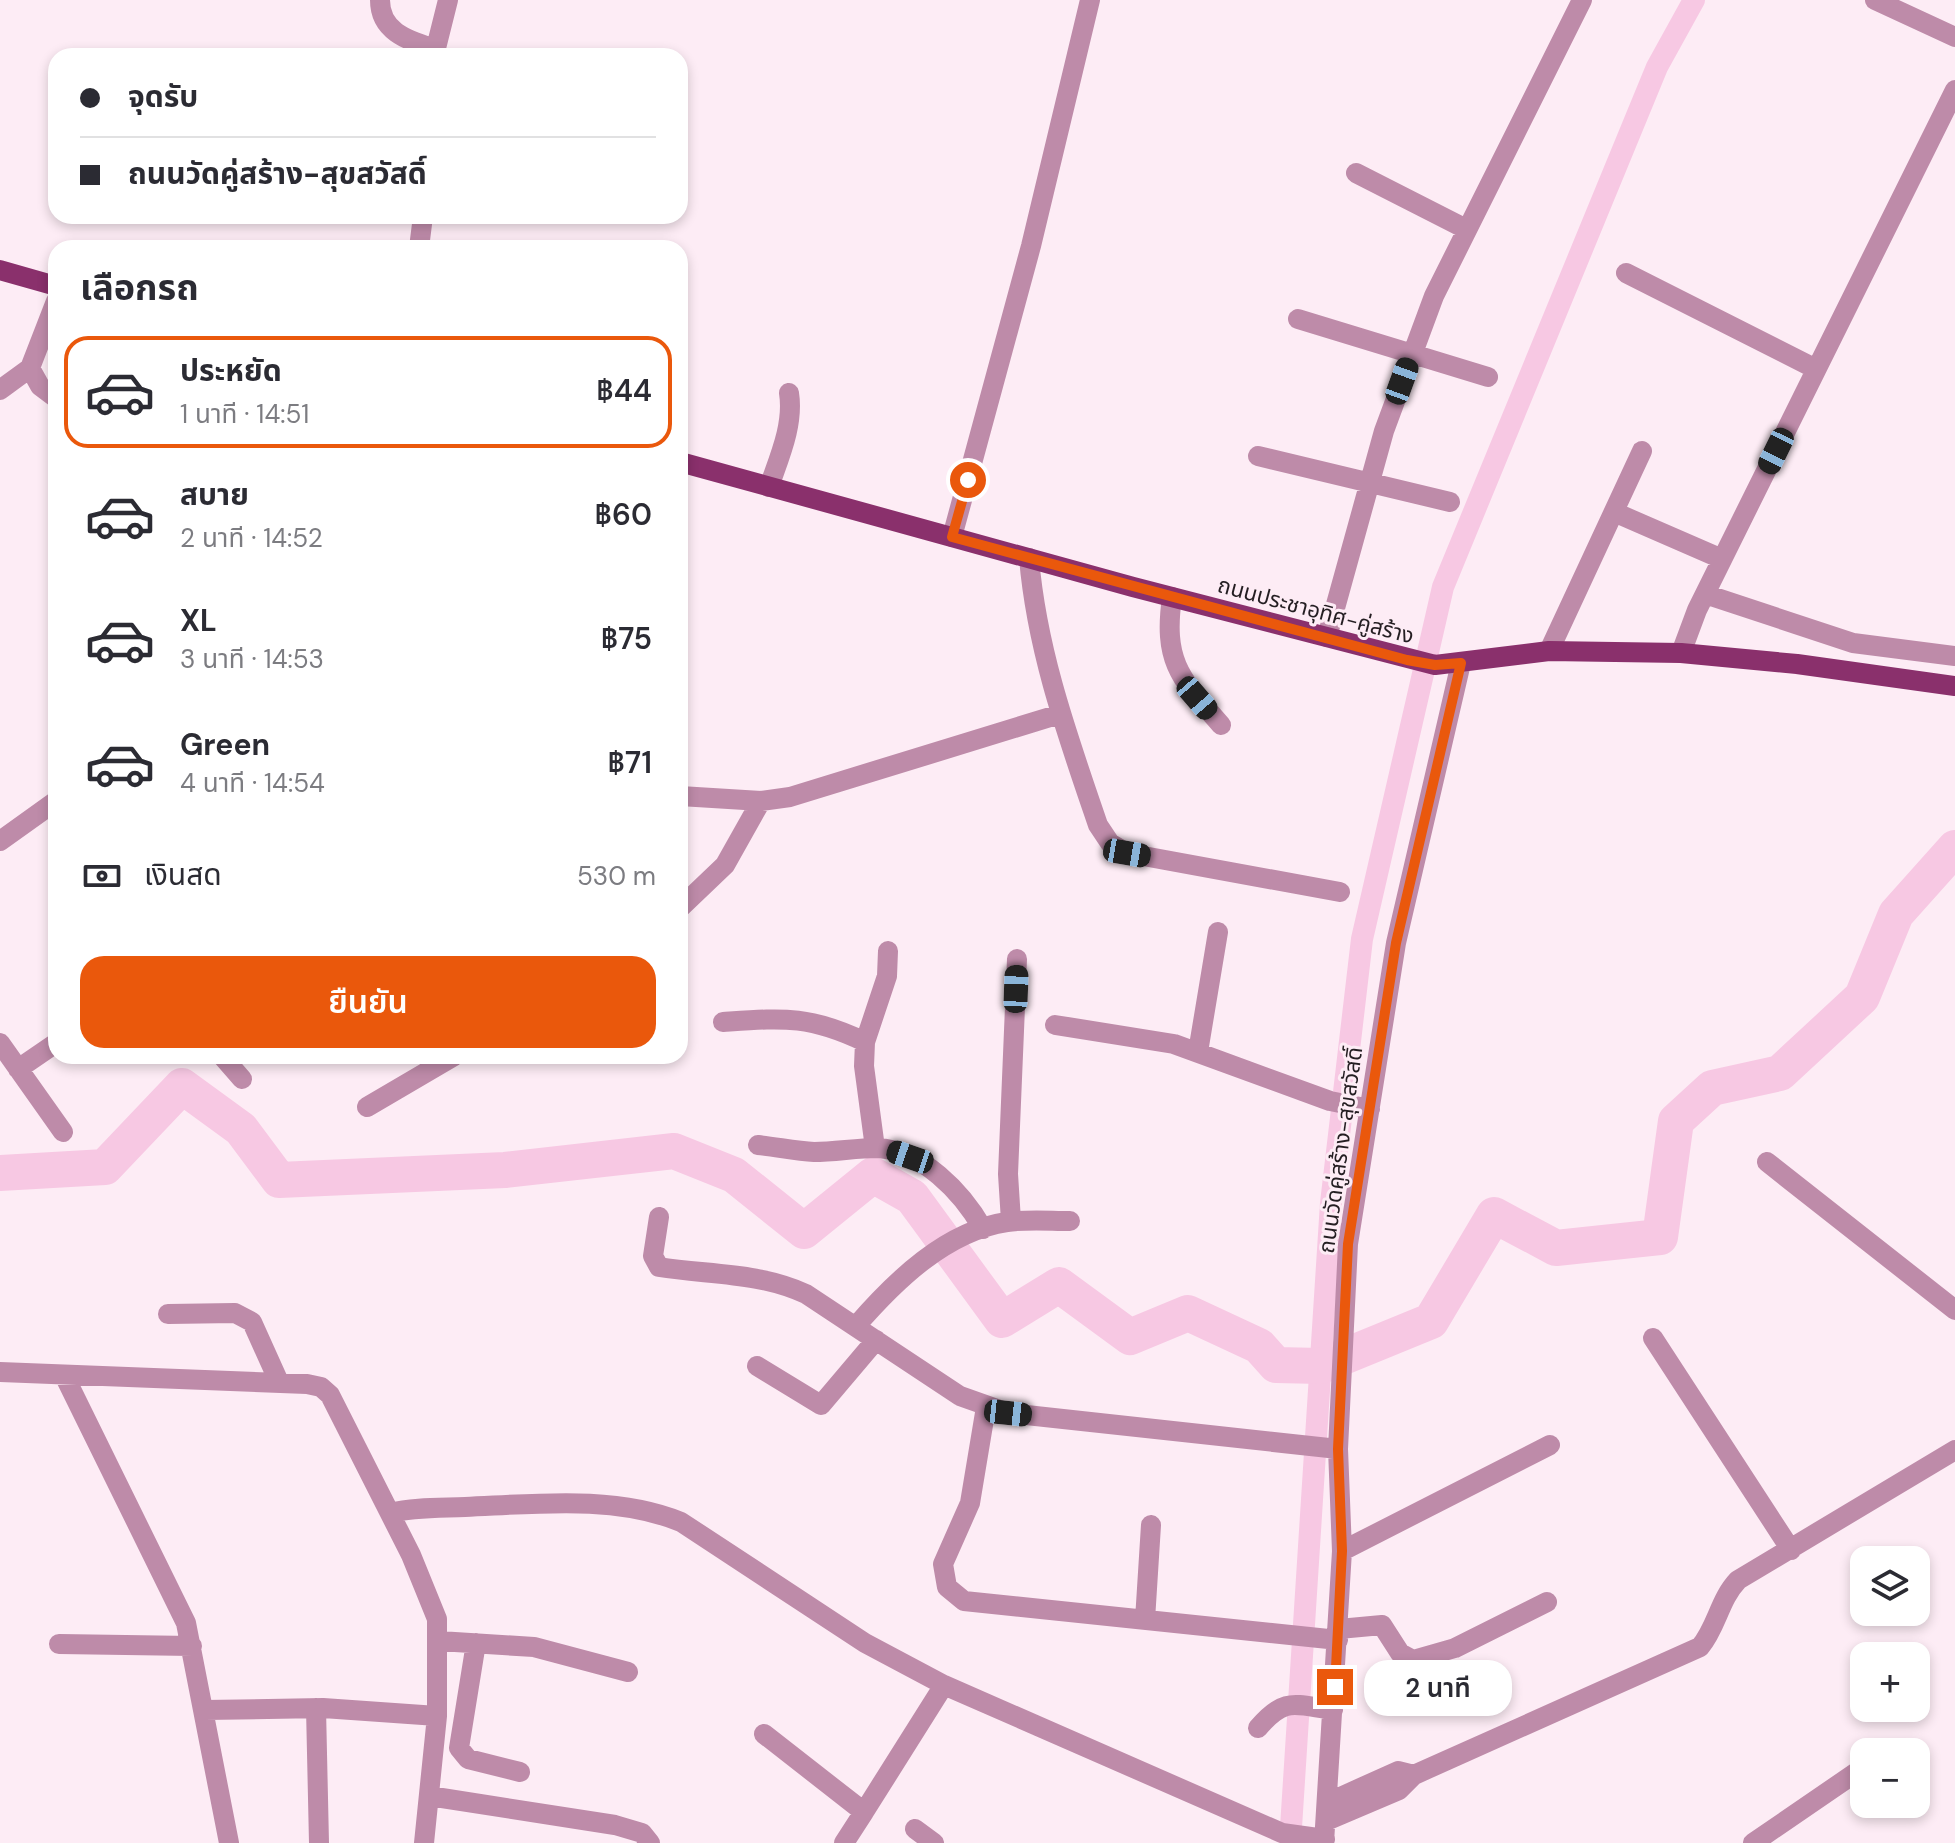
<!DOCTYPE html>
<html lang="th">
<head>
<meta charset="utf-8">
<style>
	body { margin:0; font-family:"DM Sans","Noto Sans Thai",sans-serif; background:#f2f2f3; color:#2b2b33; height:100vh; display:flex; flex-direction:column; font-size:30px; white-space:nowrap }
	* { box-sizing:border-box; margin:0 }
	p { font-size:26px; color:#7c7c81 }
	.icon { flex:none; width:44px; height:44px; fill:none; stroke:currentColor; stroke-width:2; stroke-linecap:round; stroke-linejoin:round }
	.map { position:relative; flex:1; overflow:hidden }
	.sheet { position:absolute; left:48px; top:240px; width:640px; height:824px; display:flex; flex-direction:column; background:#fff; border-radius:24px; box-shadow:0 4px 12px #0003 }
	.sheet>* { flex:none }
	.guide { position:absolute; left:48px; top:48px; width:640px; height:176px; border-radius:24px; box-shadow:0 4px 12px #0003; display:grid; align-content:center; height:176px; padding:0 32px; background:#fff }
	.fabs { position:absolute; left:1850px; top:1546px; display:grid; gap:16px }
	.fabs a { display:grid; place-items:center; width:80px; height:80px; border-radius:16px; background:#fff; box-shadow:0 4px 12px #0003; font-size:40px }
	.end { position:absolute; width:36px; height:36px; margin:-18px; border:10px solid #ea580c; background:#fff; box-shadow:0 0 0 4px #fff }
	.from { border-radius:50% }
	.bubble { position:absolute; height:56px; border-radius:24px; background:#fff; box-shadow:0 4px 12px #0003; font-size:26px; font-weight:600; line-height:56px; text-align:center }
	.car { position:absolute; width:24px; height:48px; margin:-24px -12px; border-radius:10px; box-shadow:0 0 6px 2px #0007; background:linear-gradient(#222 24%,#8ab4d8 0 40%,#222 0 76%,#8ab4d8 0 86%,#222 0) }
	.guide b { display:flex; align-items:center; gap:28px; height:76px; font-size:30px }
	.guide b+b { border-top:2px solid #e1e1e2 }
	.guide i { width:20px; height:20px; background:#2b2b33 }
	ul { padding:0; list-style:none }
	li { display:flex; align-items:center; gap:24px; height:112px; margin:0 16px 12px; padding:0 16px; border:4px solid transparent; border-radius:24px }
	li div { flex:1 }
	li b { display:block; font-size:30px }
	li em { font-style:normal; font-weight:600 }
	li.on { border-color:#ea580c }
	li>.icon { width:72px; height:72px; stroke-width:1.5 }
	h2 { padding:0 32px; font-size:36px; line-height:96px }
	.pay { display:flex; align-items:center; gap:20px; height:88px; padding:0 32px; font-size:30px }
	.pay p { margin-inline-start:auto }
	.button { display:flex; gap:16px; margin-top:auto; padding:16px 32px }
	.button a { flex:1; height:92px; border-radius:24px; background:#ea580c; color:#fff; font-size:32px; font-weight:600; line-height:92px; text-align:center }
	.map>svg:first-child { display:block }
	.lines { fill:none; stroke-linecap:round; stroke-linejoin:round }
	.canal { stroke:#f7c8e3; stroke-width:22 }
	.river { stroke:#f7c8e3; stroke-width:36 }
	.minor { stroke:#be8ba9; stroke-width:20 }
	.major { stroke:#8a306c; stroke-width:20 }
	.route { stroke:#ea580c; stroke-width:10 }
	.labels { text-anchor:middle; stroke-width:6; stroke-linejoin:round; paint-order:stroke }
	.street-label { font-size:22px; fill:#241e22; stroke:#fdecf5 }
</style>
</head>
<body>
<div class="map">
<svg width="1955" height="1843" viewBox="0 0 1955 1843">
	<rect width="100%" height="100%" fill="#fdecf5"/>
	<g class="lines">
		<!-- canal -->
		<path class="canal" d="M1290,1843L1331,1203L1362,939L1443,587L1657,67L1694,0"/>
		<!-- river -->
		<path class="river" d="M0,1173L105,1167L182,1086L241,1129L279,1180L505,1170L674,1151L734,1175L804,1231L873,1175L912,1197L1002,1320L1059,1285L1130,1337L1188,1313L1259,1346L1276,1365L1321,1366L1431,1321L1494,1215L1556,1248L1660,1237L1676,1121L1712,1088L1780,1073L1862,997L1896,914L1955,848"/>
		<!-- minor -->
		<path class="minor" d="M380,0C380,32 408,40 435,49
			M1875,0L1955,37
			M434,56L448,0
			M1356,173L1466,229
			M419,248L423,216
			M1626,273L1816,369
			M56,301L30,368L40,386L56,398
			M1298,319L1488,377
			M0,390L30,368
			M1258,456L1450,502
			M769,487C779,458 794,425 789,393
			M1614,512L1722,559
			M952,537L1031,246L1090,0
			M1029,558C1037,652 1068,737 1098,825L1110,843L1127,853L1340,892
			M1705,594L1853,643L1955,656
			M1172,597C1163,662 1180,678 1221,725
			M1327,637L1384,431L1434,296L1582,0
			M1549,651L1642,451
			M1681,653L1697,610L1955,90
			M680,796L761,801L790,797L1060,714
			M0,841L56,801
			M680,908L725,865L761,801
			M723,1022C783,1018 809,1015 865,1042L864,1066L875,1148
			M1055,1025L1174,1044L1330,1101L1370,1109
			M865,1042L887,976L888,951
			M0,1043L63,1132
			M1198,1052L1218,932
			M222,1056L242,1079
			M18,1069L56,1043
			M367,1107L454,1056
			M758,1145C777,1147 796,1151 814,1152C835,1152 856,1148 877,1148C922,1150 962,1192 983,1229
			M1767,1162L1955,1310
			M659,1217L653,1256L659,1267C709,1275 758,1272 806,1294L960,1396L1008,1413L1338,1449
			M1011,1221L1008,1174L1017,959
			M168,1314L235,1313L252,1322L279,1382
			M856,1326C895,1281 946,1231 1007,1222C1027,1219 1050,1221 1070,1221
			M1653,1338L1791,1550
			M757,1366L821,1405L876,1340
			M0,1372L307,1384L321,1387L330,1395L411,1555L437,1619V1716L424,1843
			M64,1375L186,1623L229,1843
			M986,1407L970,1503L943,1564L947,1587L964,1601L1338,1640
			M390,1513C414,1507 440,1508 465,1507C535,1504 616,1495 681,1522L865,1643L944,1685L1282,1833L1325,1839
			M1342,1551L1550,1445
			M1145,1620L1151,1525
			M1339,1629L1382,1625L1400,1653L1413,1660L1455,1648L1547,1602
			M439,1641L534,1647L628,1672
			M476,1643L459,1748L468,1759L520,1772
			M59,1644L192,1646
			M316,1708L319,1843
			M205,1710L323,1708L437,1716
			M1258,1728C1285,1696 1295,1705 1333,1710
			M764,1734L864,1812L944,1685
			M429,1796L615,1825L642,1833L650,1843
			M1327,1803L1398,1771L1414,1775
			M1326,1821L1399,1790L1414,1775L1700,1647C1717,1627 1719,1600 1738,1580L1955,1450
			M915,1829L934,1843
			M844,1843L864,1812
			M1324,1843L1342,1551L1338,1449L1348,1244L1396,943L1461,663
			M1753,1843L1861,1769"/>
		<!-- major -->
		<path class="major" d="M0,270L56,286
			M680,462L1133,587L1435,665L1549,651L1681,653L1797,664L1955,686"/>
	</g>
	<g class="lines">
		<!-- route -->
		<path class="route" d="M968,480L952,537L1407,660L1435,665L1461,663L1396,943L1348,1244L1338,1449L1342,1551L1335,1687"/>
	</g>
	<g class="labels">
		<!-- street labels -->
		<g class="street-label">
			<text transform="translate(1316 610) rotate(15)" y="8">ถนนประชาอุทิศ-คู่สร้าง</text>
			<text transform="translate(1340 1150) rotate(-82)" y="8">ถนนวัดคู่สร้าง-สุขสวัสดิ์</text>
		</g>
	</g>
</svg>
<div class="fabs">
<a><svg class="icon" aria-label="layers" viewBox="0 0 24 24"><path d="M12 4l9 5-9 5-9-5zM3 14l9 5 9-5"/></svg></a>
<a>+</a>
<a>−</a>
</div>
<i class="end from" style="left:968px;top:480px"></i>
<i class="end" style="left:1335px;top:1687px"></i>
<div class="bubble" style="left:1364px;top:1660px;width:148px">2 นาที</div>
<i class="car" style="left:1402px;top:381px;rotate:20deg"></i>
<i class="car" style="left:1776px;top:451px;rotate:206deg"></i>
<i class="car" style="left:1197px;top:698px;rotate:139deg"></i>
<i class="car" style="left:1127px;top:853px;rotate:100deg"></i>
<i class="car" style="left:1016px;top:989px;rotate:2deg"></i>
<i class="car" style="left:910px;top:1157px;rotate:289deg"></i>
<i class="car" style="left:1008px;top:1413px;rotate:96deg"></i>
<div class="guide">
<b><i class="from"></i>จุดรับ</b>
<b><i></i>ถนนวัดคู่สร้าง-สุขสวัสดิ์</b>
</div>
<section class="sheet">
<h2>เลือกรถ</h2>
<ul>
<li class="on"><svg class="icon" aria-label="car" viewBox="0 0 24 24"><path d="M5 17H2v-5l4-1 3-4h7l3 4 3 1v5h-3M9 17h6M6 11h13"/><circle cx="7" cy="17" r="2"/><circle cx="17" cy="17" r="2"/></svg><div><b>ประหยัด</b><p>1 นาที · 14:51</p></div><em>฿44</em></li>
<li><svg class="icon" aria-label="car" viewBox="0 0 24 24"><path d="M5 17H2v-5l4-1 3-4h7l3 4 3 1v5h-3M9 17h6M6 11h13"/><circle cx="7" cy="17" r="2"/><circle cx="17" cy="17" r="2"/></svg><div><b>สบาย</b><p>2 นาที · 14:52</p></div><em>฿60</em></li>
<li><svg class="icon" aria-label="car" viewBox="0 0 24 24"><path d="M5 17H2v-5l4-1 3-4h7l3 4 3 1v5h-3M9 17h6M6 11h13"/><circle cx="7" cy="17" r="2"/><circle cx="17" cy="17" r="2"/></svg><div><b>XL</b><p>3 นาที · 14:53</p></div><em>฿75</em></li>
<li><svg class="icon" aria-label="car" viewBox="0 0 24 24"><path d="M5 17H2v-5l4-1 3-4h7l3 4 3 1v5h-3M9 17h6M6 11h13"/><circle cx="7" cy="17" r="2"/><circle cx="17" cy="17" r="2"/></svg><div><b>Green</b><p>4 นาที · 14:54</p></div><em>฿71</em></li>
</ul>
<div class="pay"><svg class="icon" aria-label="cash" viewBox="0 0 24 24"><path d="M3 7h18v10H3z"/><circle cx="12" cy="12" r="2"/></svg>เงินสด<p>530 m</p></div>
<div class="button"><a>ยืนยัน</a></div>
</section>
</div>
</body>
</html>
